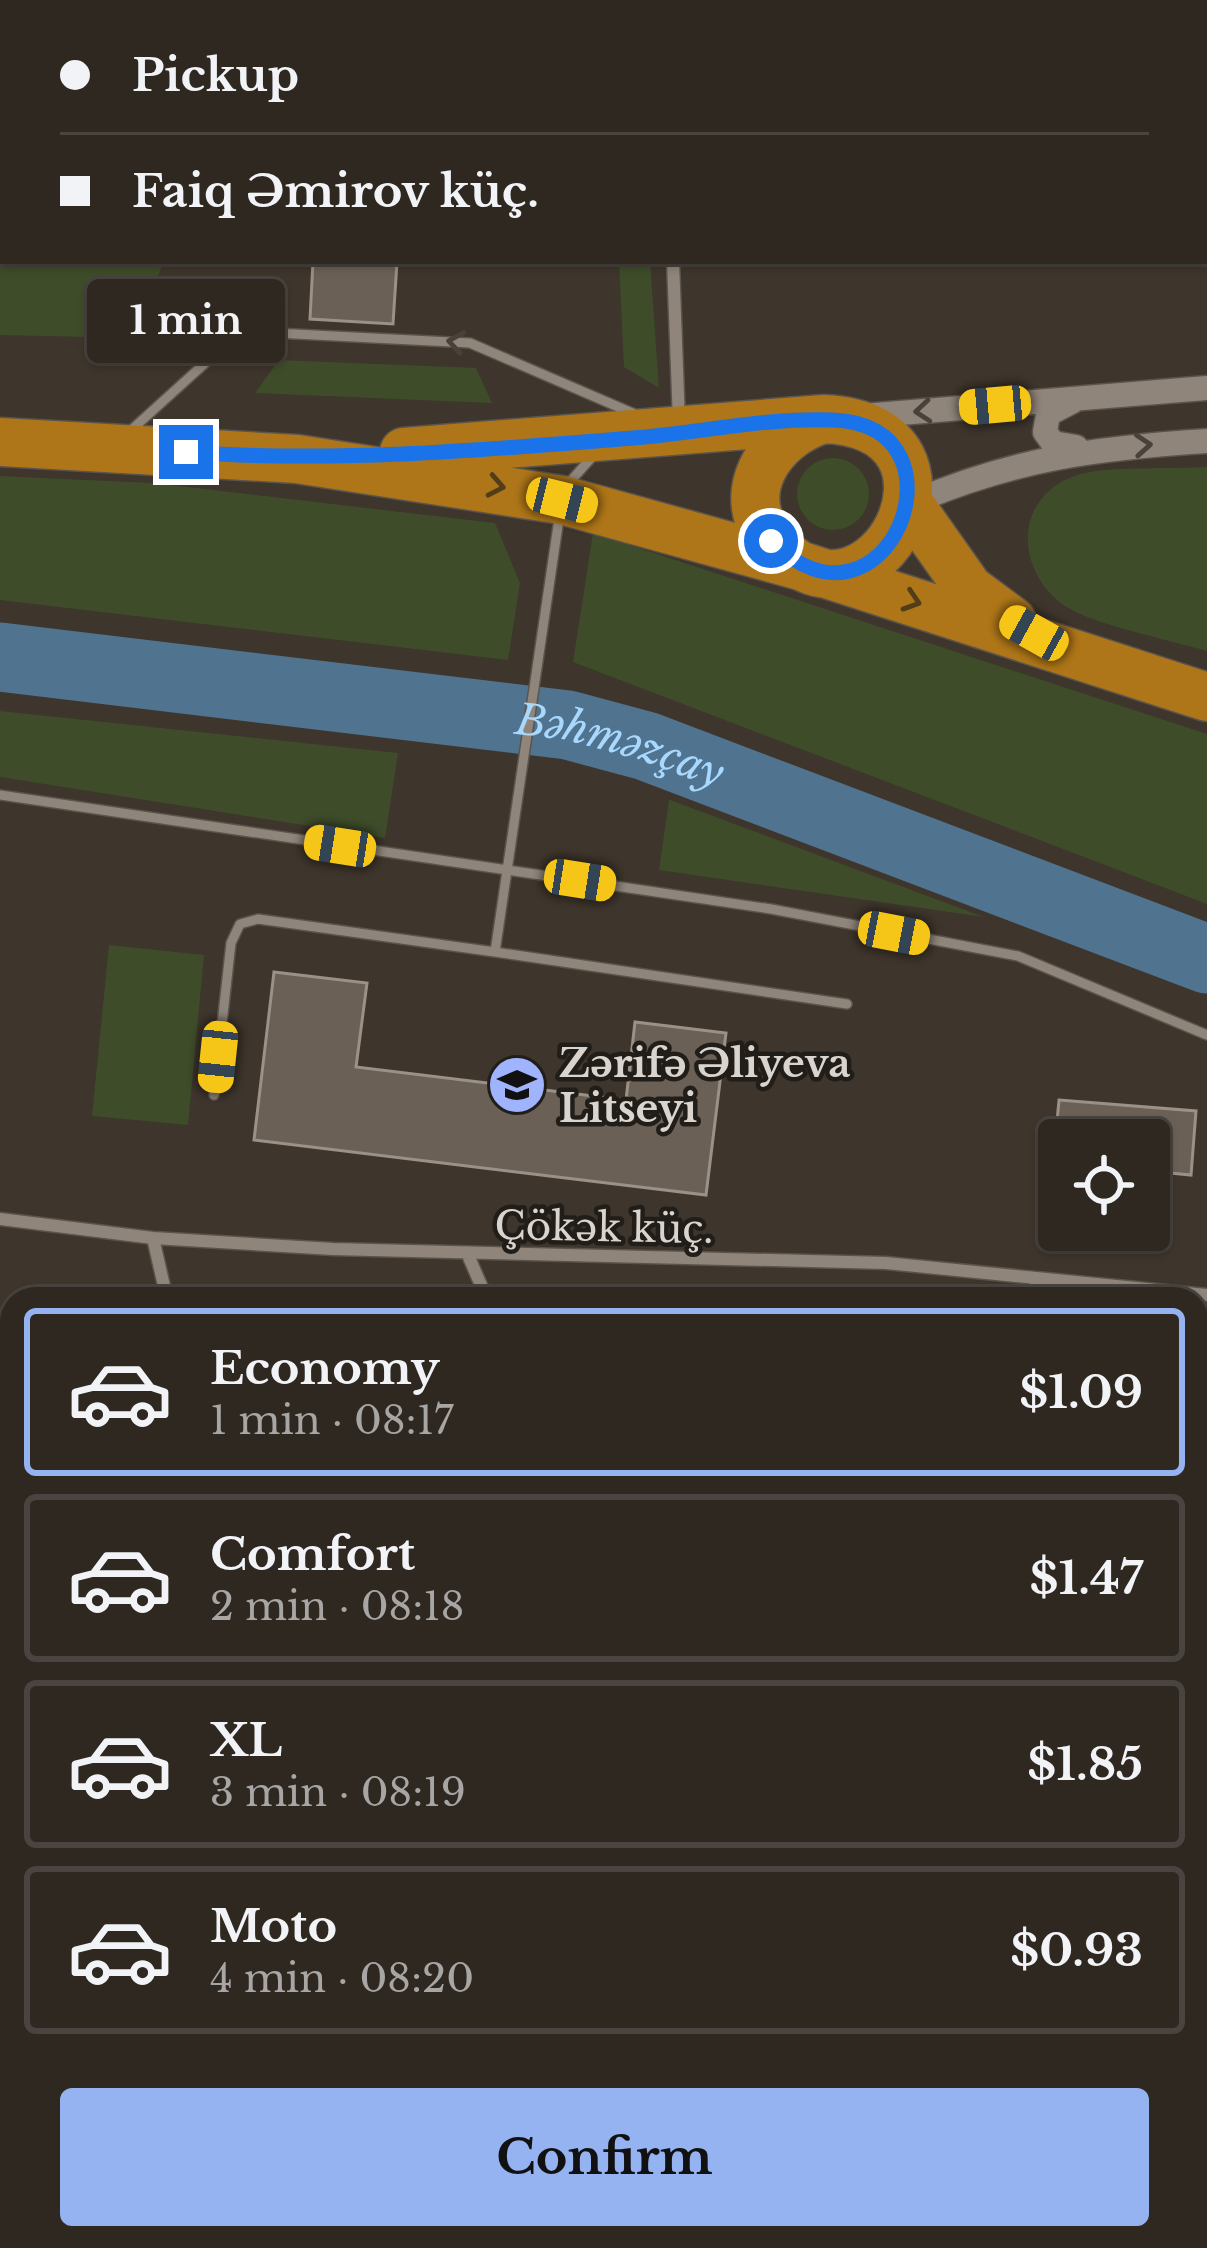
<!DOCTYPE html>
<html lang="en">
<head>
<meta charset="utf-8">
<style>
	body { margin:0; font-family:"Libre Baskerville",serif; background:#36302a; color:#f1f3f6; height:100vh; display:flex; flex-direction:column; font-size:45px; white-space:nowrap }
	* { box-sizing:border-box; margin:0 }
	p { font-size:39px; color:#a7a6a5 }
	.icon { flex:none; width:66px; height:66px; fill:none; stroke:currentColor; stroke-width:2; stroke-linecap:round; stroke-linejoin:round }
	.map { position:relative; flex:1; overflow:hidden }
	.panel { position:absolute; left:0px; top:1287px; width:1209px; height:963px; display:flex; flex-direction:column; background:#2e2821; border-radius:36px 36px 0 0; box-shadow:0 3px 9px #0004,0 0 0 3px #49443f }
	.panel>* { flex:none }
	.banner { position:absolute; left:0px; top:0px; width:1209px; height:264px; box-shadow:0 3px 9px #0004,0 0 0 3px #49443f; display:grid; align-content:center; height:264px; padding:0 60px; background:#2e2821 }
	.buttons { position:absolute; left:1038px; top:1119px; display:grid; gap:24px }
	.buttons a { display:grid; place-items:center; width:132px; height:132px; border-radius:12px; background:#2e2821; box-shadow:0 3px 9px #0004,0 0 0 3px #49443f; font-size:60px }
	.end { position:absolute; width:54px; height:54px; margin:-27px; border:15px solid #1a73e8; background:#fff; box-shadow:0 0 0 6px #fff }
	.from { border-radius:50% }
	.bubble { position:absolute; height:84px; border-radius:12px; background:#2e2821; box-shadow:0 3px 9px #0004,0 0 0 3px #49443f; font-size:39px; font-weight:800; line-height:84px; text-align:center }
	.car { position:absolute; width:36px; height:72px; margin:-36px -18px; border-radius:15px; box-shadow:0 0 9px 3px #0007; background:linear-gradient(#f5c518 24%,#345 0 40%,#f5c518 0 76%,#345 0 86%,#f5c518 0) }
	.banner b { display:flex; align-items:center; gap:42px; height:114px; font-size:45px }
	.banner b+b { border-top:3px solid #49443f }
	.banner i { width:30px; height:30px; background:#f1f3f6 }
	ul { padding:21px 0 0; list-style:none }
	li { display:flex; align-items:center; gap:36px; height:168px; margin:0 24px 18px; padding:0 36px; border:6px solid #49443f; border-radius:12px }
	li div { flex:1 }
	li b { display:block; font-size:45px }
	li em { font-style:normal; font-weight:800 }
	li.on { border-color:#95b2f1 }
	li>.icon { width:108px; height:108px; stroke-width:1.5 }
	.cta { display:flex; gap:24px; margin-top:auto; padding:24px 60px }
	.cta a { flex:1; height:138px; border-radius:12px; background:#95b2f1; color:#111; font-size:48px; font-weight:800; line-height:138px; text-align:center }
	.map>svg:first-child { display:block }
	.industrial { fill:#4d3936 }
	.green { fill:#3e4c2a }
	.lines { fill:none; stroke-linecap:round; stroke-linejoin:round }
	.river { stroke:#507490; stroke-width:69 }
	.building { fill:#6a6056; stroke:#9b9186; stroke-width:3 }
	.service-casing { stroke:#5b544c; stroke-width:12 }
	.minor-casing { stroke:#5b544c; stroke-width:15 }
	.secondary-casing { stroke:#5b544c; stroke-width:27 }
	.trunk-casing { stroke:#5b544c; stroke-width:51 }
	.service { stroke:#8f857a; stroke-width:9 }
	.minor { stroke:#8f857a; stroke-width:12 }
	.secondary { stroke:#8f857a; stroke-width:24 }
	.trunk { stroke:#ae7618; stroke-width:48 }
	.oneway { stroke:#48423b }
	.oneway2 { stroke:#523d19 }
	.route { stroke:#1a73e8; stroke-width:15 }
	.labels { text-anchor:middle; stroke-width:9; stroke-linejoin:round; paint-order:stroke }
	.poi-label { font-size:39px; font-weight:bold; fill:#dad4cf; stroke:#211e19; text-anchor:start }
	.street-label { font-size:39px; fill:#dad4cf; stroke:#211e19 }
	.water-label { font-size:42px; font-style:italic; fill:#a9d8fe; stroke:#211e19 }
</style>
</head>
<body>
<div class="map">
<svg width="1207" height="2248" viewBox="0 0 1207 2248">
	<rect width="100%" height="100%" fill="#3e352c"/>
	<!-- industrial -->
	<path class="industrial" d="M0,0H638V3H3V254Z"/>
	<!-- green -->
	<path class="green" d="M0,254L3,261H164L134,338L0,335Z
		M619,261H650L659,388L624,367Z
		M279,360L476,368L492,403L255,393Z
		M797 494a36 36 0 1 1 72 0a36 36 0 1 1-72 0Z
		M1207,467V651C1173,641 1091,624 1065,606C1015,571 1012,497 1077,475C1102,466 1176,469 1207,467Z
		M0,476L153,483L495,523L520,583L508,660L0,600Z
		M593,533L1207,734V904L573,662Z
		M0,711L398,753L385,838L0,777Z
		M669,800H670L984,917L659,870Z
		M109,945L204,955L188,1125L92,1116Z"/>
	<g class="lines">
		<!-- river -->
		<path class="river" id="s1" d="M0,657L568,725L646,746L1207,959"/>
	</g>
	<!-- building -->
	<path class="building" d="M313,261H417L397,262L393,324L310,319Z
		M274,972L367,983L356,1067L626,1100L635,1022L726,1033L706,1195L254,1140Z
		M1059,1100L1196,1111L1191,1175L1149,1171V1140H1059V1163H1053Z"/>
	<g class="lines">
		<defs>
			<path id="service" d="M129,432L224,346L256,332L470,343L637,415
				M568,484L592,457
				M0,795L771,909L1018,956L1207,1035
				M495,952L847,1004
				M214,1095L231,943L240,924L258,919L495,952L560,512"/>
			<path id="minor" d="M663,0V3
				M673,261L679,422
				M0,1219L153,1238L333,1249L886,1263L1207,1295
				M153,1238L167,1299
				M468,1255L487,1299
				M1034,1299L1036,1278
				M1197,1811L1207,1836
				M331,2238L336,2248
				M903,2238L908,2248
				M237,2248L299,2238"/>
			<path id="secondary" d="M1073,401L1048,414L1045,432L1053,443L1076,447
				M863,416L1207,388
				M909,504C1012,459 1096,448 1207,441"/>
			<path id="trunk" d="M0,442L297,459L562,500L808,568L1207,697
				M404,452L824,419C991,426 874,653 775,545C730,496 769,435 824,419
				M909,504L969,589L1012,621"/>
		</defs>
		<!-- service casing -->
		<use href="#service" class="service-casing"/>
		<!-- minor casing -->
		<use href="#minor" class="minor-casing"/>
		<!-- secondary casing -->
		<use href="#secondary" class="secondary-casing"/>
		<!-- trunk casing -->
		<use href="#trunk" class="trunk-casing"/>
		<!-- service -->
		<use href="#service" class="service"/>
		<!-- minor -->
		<use href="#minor" class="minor"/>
		<!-- secondary -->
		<use href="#secondary" class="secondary"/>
		<!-- trunk -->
		<use href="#trunk" class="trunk"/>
	</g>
	<!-- one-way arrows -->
	<defs><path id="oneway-chevron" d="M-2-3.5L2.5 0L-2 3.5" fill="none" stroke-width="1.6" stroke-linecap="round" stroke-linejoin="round" transform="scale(3)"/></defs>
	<g class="oneway">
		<use href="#oneway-chevron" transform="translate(456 342) rotate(-171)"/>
		<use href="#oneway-chevron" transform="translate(923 411) rotate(175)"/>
		<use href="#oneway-chevron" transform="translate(1143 445) rotate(-4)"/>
	</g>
	<g class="oneway2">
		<use href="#oneway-chevron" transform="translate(496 486) rotate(11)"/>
		<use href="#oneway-chevron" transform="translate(912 601) rotate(18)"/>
	</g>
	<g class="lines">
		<!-- route -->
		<path class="route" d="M186,452C335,463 485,450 633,438C699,433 768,417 833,420C977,425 887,655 771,541"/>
	</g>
	<!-- icons -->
	<defs>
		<symbol id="school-disc" viewBox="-11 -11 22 22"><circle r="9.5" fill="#a0b3fd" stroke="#211e19"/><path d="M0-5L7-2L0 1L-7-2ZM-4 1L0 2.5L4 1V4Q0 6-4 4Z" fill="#111"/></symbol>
	</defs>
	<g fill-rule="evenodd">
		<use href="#school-disc" x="484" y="1052" width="66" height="66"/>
	</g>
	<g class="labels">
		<!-- poi labels -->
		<g class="poi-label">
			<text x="559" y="1077">Zərifə Əliyeva<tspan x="559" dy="45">Litseyi</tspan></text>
		</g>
		<!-- street labels -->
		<g class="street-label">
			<text transform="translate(604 1227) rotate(1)" y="14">Çökək küç.</text>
		</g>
		<!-- water labels -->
		<g class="water-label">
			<text dy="15" stroke="none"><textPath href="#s1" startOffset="627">Bəhməzçay</textPath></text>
		</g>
	</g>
</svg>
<div class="buttons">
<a><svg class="icon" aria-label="locate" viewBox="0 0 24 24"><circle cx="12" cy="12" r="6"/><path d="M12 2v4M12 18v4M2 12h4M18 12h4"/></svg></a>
</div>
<i class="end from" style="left:771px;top:541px"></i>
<i class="end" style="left:186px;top:452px"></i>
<div class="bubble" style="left:87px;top:279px;width:198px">1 min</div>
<i class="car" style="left:995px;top:405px;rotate:265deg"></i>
<i class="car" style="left:562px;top:500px;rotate:104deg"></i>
<i class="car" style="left:1034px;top:633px;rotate:299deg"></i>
<i class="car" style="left:340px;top:846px;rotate:279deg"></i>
<i class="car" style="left:580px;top:880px;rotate:99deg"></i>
<i class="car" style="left:894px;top:933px;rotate:101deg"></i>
<i class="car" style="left:218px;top:1057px;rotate:186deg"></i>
<div class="banner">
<b><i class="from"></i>Pickup</b>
<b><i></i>Faiq Əmirov küç.</b>
</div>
<section class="panel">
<ul>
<li class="on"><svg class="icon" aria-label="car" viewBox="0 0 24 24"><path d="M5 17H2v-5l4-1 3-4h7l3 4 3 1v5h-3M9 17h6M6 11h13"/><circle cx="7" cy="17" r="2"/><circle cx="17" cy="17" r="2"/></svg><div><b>Economy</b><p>1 min · 08:17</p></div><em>$1.09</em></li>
<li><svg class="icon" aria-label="car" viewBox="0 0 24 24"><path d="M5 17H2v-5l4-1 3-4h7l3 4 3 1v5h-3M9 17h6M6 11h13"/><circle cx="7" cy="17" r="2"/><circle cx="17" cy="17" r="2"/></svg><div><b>Comfort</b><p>2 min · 08:18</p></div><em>$1.47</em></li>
<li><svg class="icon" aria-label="car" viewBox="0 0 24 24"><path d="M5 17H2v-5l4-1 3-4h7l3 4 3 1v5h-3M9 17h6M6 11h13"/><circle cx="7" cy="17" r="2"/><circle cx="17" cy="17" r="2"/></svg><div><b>XL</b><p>3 min · 08:19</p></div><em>$1.85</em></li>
<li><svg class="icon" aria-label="car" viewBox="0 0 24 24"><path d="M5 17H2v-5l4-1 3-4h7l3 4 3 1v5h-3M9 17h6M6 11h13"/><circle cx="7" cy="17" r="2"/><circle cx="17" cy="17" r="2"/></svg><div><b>Moto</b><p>4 min · 08:20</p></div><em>$0.93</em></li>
</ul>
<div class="cta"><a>Confirm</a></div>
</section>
</div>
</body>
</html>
